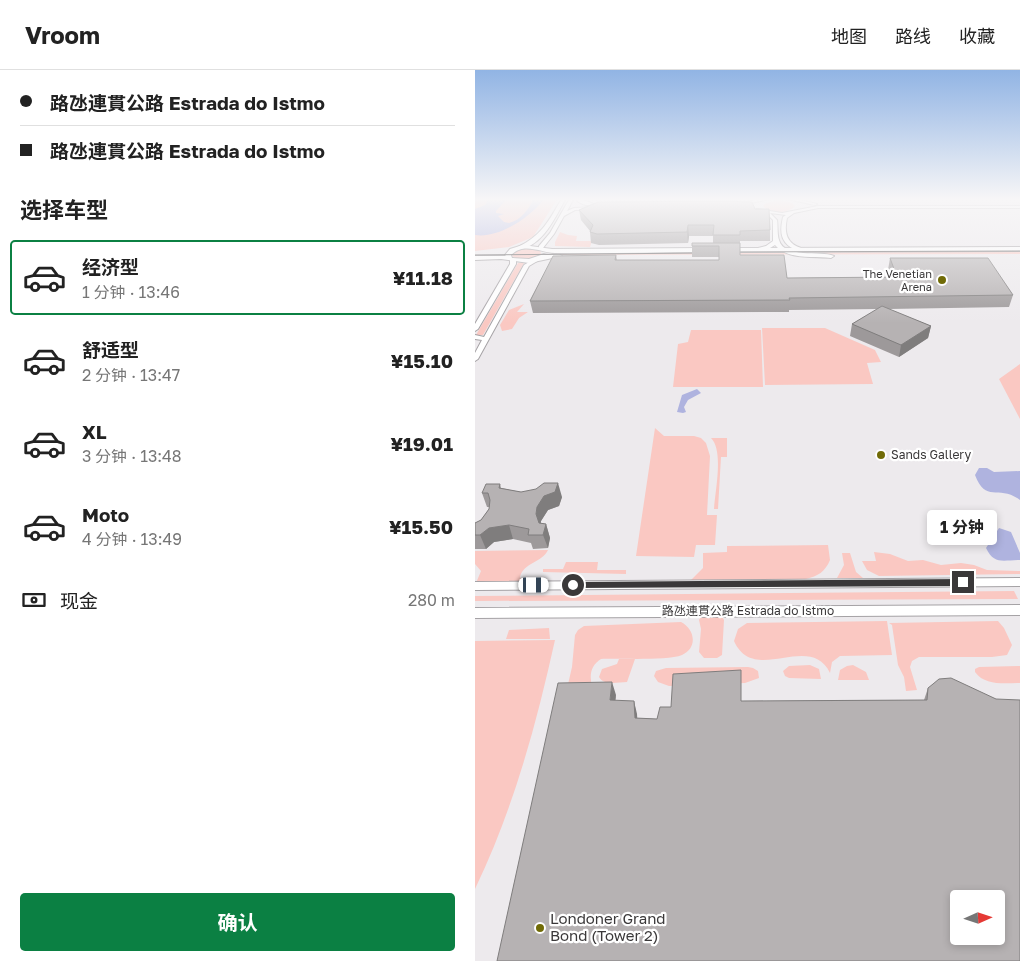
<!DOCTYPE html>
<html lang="zh">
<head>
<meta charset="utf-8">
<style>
	body { margin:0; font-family:"Golos Text","Noto Sans SC",sans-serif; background:#f6f6f6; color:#222; height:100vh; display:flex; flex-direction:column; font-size:19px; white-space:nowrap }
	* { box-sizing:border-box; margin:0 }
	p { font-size:16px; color:#767676 }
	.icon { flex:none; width:28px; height:28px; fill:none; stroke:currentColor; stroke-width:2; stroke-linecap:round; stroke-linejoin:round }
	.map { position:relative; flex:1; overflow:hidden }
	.panel { display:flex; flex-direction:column; background:#fff; width:475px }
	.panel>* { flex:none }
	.banner { display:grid; align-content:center; height:110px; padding:0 20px; background:#fff }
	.needle { width:32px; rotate:87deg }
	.buttons { position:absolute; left:475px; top:820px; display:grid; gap:10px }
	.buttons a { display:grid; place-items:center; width:55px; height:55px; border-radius:5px; background:#fff; box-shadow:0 2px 8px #0003; font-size:25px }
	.end { position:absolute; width:22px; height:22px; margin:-11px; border:6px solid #3a3839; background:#fff; box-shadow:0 0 0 2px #fff }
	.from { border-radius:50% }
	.bubble { position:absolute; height:35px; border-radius:5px; background:#fff; box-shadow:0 2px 8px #0003; font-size:16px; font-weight:700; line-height:35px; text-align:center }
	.car { position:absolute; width:15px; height:30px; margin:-15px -8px; border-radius:6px; box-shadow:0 0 4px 1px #0007; background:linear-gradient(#fff 24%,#345 0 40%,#fff 0 76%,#345 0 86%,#fff 0) }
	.banner b { display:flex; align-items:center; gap:18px; height:48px; font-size:19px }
	.banner b+b { border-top:1px solid #e0e0e0 }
	.banner i { width:12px; height:12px; background:#222 }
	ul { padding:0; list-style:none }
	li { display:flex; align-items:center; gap:15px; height:75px; margin:0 10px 8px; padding:0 10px; border:2px solid transparent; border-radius:5px }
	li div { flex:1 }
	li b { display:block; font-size:19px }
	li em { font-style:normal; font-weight:700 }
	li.on { border-color:#0b8043 }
	li>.icon { width:45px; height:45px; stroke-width:1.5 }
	h2 { padding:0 20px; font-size:22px; line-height:60px }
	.pay { display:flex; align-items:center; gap:12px; height:55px; padding:0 20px; font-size:19px }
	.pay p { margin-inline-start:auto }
	.cta { display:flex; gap:10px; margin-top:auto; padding:10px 20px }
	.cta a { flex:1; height:58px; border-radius:5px; background:#0b8043; color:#fff; font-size:20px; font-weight:700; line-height:58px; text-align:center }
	header { display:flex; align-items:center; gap:30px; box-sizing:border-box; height:70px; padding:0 25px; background:#fff; border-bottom:1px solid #e0e0e0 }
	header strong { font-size:24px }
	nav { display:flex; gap:28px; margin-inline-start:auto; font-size:18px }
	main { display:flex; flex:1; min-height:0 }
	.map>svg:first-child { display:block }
	.green { fill:#fac8c2 }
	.water { fill:#afb3df }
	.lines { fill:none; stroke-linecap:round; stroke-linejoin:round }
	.minor-casing { stroke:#a5a2a5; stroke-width:2 }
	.major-casing { stroke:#a5a2a5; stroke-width:2 }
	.minor { fill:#fff; fill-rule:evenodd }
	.major { fill:#fff; fill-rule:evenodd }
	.tram { stroke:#535152; stroke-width:1 }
	.wall { fill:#9d999a }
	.shaded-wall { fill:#7f7d7d }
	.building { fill:#b6b2b3; stroke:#7f7d7d; fill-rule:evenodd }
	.route { fill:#3a3839 }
	.poi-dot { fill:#716b07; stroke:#fff; stroke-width:2 }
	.labels { text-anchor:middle; stroke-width:4.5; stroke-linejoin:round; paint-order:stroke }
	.far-poi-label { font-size:11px; fill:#3a3839; stroke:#fff; text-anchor:end }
	.poi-label { font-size:12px; fill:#3a3839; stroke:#fff; text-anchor:start }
	.street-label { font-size:12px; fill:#3a3839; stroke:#fff }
	.near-poi-label { font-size:15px; fill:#3a3839; stroke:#fff; text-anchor:start }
</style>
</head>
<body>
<header>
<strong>Vroom</strong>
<nav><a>地图</a><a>路线</a><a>收藏</a></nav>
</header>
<main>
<section class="panel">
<div class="banner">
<b><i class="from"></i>路氹連貫公路 Estrada do Istmo</b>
<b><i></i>路氹連貫公路 Estrada do Istmo</b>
</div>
<h2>选择车型</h2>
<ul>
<li class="on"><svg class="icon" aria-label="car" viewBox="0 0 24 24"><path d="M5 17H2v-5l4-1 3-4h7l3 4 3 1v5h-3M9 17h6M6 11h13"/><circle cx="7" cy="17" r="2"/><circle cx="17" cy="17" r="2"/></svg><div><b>经济型</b><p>1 分钟 · 13:46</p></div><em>¥11.18</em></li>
<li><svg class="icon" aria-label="car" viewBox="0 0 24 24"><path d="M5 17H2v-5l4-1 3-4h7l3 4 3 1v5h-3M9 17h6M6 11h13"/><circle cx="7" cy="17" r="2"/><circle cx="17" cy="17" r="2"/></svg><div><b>舒适型</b><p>2 分钟 · 13:47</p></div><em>¥15.10</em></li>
<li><svg class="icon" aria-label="car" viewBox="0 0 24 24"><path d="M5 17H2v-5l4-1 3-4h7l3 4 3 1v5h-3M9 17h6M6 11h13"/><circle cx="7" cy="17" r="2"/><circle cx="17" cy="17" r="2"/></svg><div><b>XL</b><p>3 分钟 · 13:48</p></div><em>¥19.01</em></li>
<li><svg class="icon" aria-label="car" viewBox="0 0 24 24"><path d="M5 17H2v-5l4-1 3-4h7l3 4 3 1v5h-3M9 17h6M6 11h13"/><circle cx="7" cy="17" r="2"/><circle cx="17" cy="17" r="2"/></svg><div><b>Moto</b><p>4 分钟 · 13:49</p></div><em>¥15.50</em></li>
</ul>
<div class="pay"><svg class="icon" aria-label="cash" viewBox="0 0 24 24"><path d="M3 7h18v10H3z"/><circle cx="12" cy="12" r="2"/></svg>现金<p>280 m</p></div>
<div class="cta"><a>确认</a></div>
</section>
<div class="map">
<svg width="545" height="891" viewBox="0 0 545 891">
	<rect width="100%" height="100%" fill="#edeaed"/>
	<!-- green -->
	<path class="green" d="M0,128H83L58,167L34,177L0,181Z
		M304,130L317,133L320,136C312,144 296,144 288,136L291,133Z
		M85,162L93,165L102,166L101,171H117L115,177L80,176V172Z
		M57,178L65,180L66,184C59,190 45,192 37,186L42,180Z
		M545,181V184L75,185L79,182Z
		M43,193H49L8,265H1Z
		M49,234L42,242H53L44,248L37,259L27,261L25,255L34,240Z
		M287,258H350L400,280L406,292L392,293L398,314L290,315Z
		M216,260H286L288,317H198L203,274L213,272Z
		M545,294V349L524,309Z
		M180,358L189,366H219L226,368L231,373L235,386L232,445H242L240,475H221L219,487L161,486Z
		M236,368H252V387H246L243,439H239C240,421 249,381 236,368Z
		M353,475L355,490C350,502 343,506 331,509L216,510L228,498V483L252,482V476Z
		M73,480C67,493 49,492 45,507L48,513H1L6,501L0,494V481Z
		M399,482L415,484L433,491L448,490L466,495L486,493L499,495L512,500L545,501V504L404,506L392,500L387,491H401Z
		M367,483H375L381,502L388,508H362L369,495Z
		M91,492H123L122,500H151V504L68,502V499H88Z
		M539,521L543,529L0,531V526Z
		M246,545L249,550L247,585L242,588H229L224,582L226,559L224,550L226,546Z
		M412,551L417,585L365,586L357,592L355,603C335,561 279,616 259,571L263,559L272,553Z
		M523,551L529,558L537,575L532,585L517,587H444L437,591L435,597L442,620L431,621L429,607L423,595L417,555L414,553Z
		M206,552C220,559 223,578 207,585C192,591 144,588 126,589C116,595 114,605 117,616L91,623L97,597L100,565L103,560L109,556Z
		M74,558L75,569H31L34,560Z
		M80,570C61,656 38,740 0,819V571Z
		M144,589H160L152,612C143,612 129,616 124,607L127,599L142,594Z
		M335,595L344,599L346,609L314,608L310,606L308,601L314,596Z
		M378,595L391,602L394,610H363L365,600L372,596Z
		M545,596V613C529,613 510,616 500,602V599L504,597Z
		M273,597L278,598L283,601L284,608L270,613L194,616L183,612L179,606L181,601L191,598Z"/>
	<!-- water -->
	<path class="water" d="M14,128H36L30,131L21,141V143L29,144L23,146L29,152L34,153C46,150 54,139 59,128H70C57,146 24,169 0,165V139L10,135Z
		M222,319L226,323L213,330L209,337L211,342L208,343L202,342L207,325Z
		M504,398H512L519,402L545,401V430C524,414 511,434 500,405Z
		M524,458L536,462L545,483V490C528,490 519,495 511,478Z"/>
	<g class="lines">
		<defs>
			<path id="minor" d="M87,128H91C81,146 67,178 43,179V177C67,165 74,151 87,128Z
				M95,128H99L92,141L99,138L119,137L121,138L119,139L100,140L89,146L79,164L68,178H64V176L75,163Z
				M99,128C103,128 115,132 118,134C111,137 104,133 99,128Z
				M289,128H300L266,135L264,134Z
				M307,128H317L342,134L340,135Z
				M343,136H545V138H343L319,143L312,148C309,162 311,173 326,178V180L324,181C306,175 304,164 308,147L311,145L295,143L302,150C303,156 302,164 304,170C309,189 345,180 359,186L356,188C339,186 312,190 300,175L295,178L279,181V179L291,176L298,171V150L290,142L282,141V139L307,143Z
				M38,188L41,190V194L3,259L0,261V254L35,194V190Z
				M59,189L64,190L54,196L3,289L0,291V283L7,270L0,269V265L9,267L49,195Z"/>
			<path id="major" d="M48,175L77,179L229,178L232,180L229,182C179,182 129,184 80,183C64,182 49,172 36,185L37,188L54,189L69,184C74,187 82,182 87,186L54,193L26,189L0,190V186H31L30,185L35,179Z
				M545,177V181L253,182L250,180L253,178Z
				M545,508V516L0,520V512Z
				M545,535V545L0,548V538Z"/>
		</defs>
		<!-- minor casing -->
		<use href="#minor" class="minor-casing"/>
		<!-- major casing -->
		<use href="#major" class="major-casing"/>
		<!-- minor -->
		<use href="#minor" class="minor"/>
		<!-- major -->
		<use href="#major" class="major"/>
		<!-- tram -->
		<path class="tram" d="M252,182L545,181
			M0,185L230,183"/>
	</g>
	<!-- wall -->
	<path class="wall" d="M280,139L295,160V171H265V185L312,208L416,207L413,200L415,188L538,225L534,237L413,239L456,256L453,268L424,287L375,266L377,254L403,239L314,240V242L58,243L55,231L141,185L142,190H244V187H217V176L238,173V166H214L213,173L124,175L116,173L115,162V161L106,150L104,140Z
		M25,414L26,418L46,422L87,427L84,436L73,440L66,451V453L71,454L75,468L73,478L58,479L56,473L38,469L19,472L11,479H0V453L6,450L14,439L15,437H12L7,423Z
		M453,618L521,629L22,891L141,625L140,631H159L162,648L182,649L196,637L266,631L449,630Z"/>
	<!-- shaded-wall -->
	<path class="shaded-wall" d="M213,155L214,166L213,173L212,162Z
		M456,256L453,268L424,287L426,275Z
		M83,413L87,427L84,436L73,440L66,451L65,458L61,444L62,437L69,426Z
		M71,454L75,468L73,478L68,465Z
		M34,455L38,469L19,472L11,479L5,465L14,458Z
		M137,612L141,625L139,643L135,630Z
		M159,631L162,644L163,661L160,648Z"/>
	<!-- building -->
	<path class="building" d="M247,131L277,132L280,139H294L295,160L265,161V165H238L239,155H213L212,162L122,164L115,162L118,155L104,140L123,132Z
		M217,173H265V185H309L312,208L422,207L415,188H513L538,225L314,228L315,230L55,231L78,186L141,185L140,190H244V176H217Z
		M407,236L456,256L426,275L377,254Z
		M69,413H83L80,422L69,426L62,437L61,444L64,453L71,454L68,465H53L54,459L34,455L14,458L5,465H0V453L6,450L14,439L15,430L13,423H7L11,414H25L24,418L46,422L61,419Z
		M266,600V631L452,630L453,618L458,614L464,609L476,608L521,629L545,630V891H22L83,613L137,612L135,630L159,631L160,648L182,649L185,637H196L198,604ZM484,829H521V866H484Z"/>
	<!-- sky -->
	<linearGradient id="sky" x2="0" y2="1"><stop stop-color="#91b4e4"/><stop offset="0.51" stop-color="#f7f6f7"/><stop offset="1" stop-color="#f7f6f7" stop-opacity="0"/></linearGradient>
	<rect width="545" height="253" fill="url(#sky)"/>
	<!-- route -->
	<path class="route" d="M488,509L492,512L488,516L98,518L94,515L98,512Z"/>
	<!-- markers -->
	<g class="poi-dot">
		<circle cx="467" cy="210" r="5"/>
		<circle cx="406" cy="385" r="5"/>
		<circle cx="65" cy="858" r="5"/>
	</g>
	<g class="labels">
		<!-- far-poi labels -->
		<g class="far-poi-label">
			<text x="457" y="208">The Venetian<tspan x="457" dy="13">Arena</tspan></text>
		</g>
		<!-- poi labels -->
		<g class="poi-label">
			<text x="416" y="389">Sands Gallery</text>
		</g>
		<!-- street labels -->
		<g class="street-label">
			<text x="273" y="545">路氹連貫公路 Estrada do Istmo</text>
		</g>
		<!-- near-poi labels -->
		<g class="near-poi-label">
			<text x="75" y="854">Londoner Grand<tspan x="75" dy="17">Bond (Tower 2)</tspan></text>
		</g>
	</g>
</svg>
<div class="buttons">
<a><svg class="needle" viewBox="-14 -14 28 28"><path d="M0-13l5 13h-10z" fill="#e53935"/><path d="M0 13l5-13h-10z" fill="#767676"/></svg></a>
</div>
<i class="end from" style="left:98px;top:515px"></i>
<i class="end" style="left:488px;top:512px"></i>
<div class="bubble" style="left:452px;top:440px;width:70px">1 分钟</div>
<i class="car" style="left:59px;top:515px;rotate:90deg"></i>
</div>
</main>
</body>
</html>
